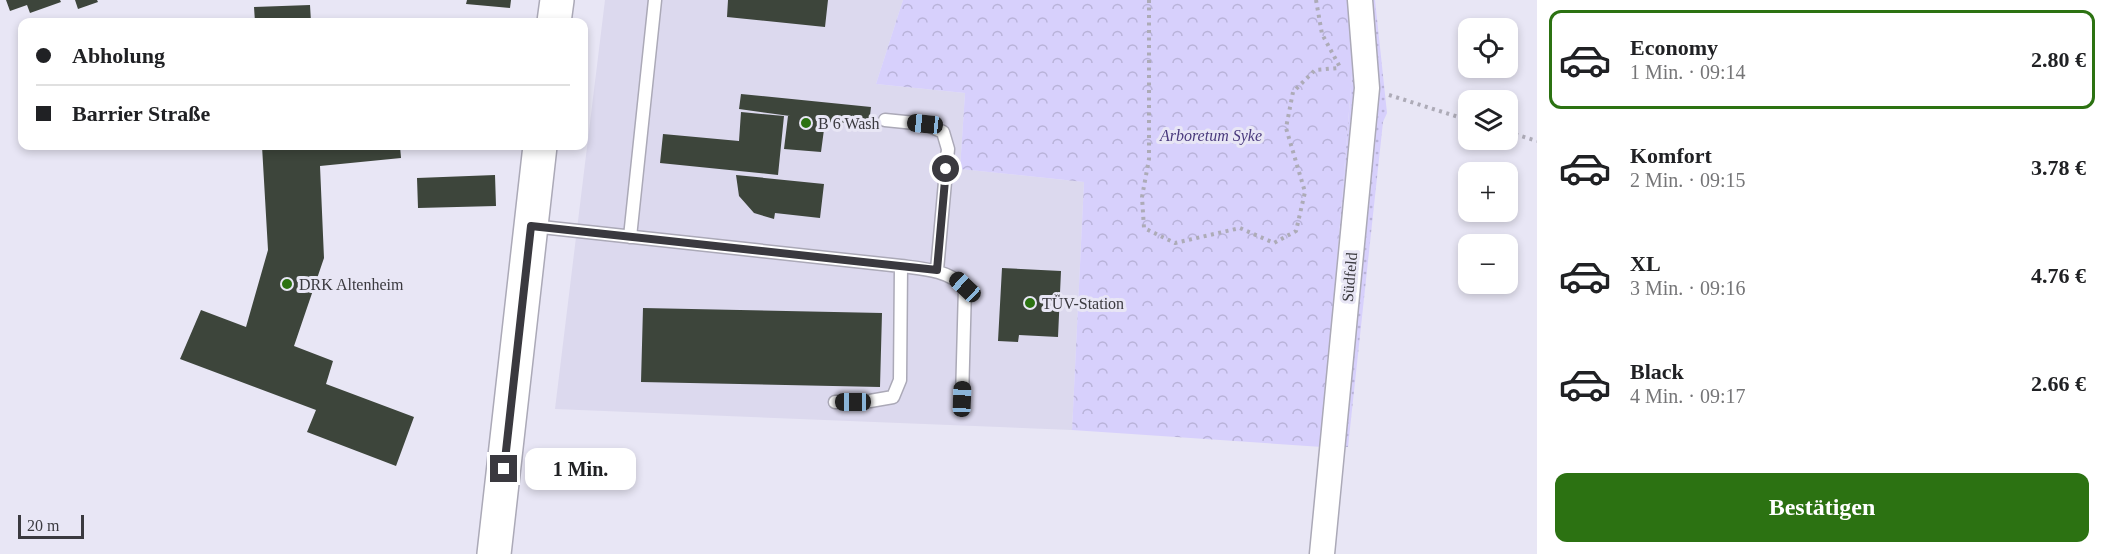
<!DOCTYPE html>
<html lang="de">
<head>
<meta charset="utf-8">
<style>
	body { margin:0; font-family:Georgia,serif; background:#f6f6f6; color:#202124; height:100vh; display:flex; flex-direction:column; font-size:22px; white-space:nowrap }
	* { box-sizing:border-box; margin:0 }
	p { font-size:20px; color:#757577 }
	.icon { flex:none; width:33px; height:33px; fill:none; stroke:currentColor; stroke-width:2; stroke-linecap:round; stroke-linejoin:round }
	.map { position:relative; flex:1; overflow:hidden }
	.details { display:flex; flex-direction:column; background:#fff; width:570px }
	.details>* { flex:none }
	.top-card { position:absolute; left:18px; top:18px; width:570px; height:132px; border-radius:12px; box-shadow:0 3px 9px #0003; display:grid; align-content:center; height:132px; padding:0 18px; background:#fff }
	.tools { position:absolute; left:1458px; top:18px; display:grid; gap:12px }
	.tools a { display:grid; place-items:center; width:60px; height:60px; border-radius:12px; background:#fff; box-shadow:0 3px 9px #0003; font-size:30px }
	.scale { position:absolute; left:18px; bottom:15px; width:66px; box-sizing:border-box; padding-left:6px; border:3px solid #3a393f; border-top:0; font-size:16px; line-height:21px; white-space:nowrap; color:#3a393f; -webkit-text-stroke:4px #e8e6f5; paint-order:stroke }
	.end { position:absolute; width:27px; height:27px; margin:-14px; border:8px solid #3a393f; background:#fff; box-shadow:0 0 0 3px #fff }
	.from { border-radius:50% }
	.bubble { position:absolute; height:42px; border-radius:12px; background:#fff; box-shadow:0 3px 9px #0003; font-size:20px; font-weight:800; line-height:42px; text-align:center }
	.car { position:absolute; width:18px; height:36px; margin:-18px -9px; border-radius:8px; box-shadow:0 0 4px 2px #0007; background:linear-gradient(#222 24%,#8ab4d8 0 40%,#222 0 76%,#8ab4d8 0 86%,#222 0) }
	.top-card b { display:flex; align-items:center; gap:21px; height:57px; font-size:22px }
	.top-card b+b { border-top:2px solid #e0e0e0 }
	.top-card i { width:15px; height:15px; background:#202124 }
	ul { padding:10px 0 0; list-style:none }
	li { display:flex; align-items:center; gap:18px; height:99px; margin:0 12px 9px; padding:0 6px; border:3px solid transparent; border-radius:12px }
	li div { flex:1 }
	li b { display:block; font-size:22px }
	li em { font-style:normal; font-weight:800 }
	li.on { border-color:#2c7212 }
	li>.icon { width:54px; height:54px; stroke-width:1.5 }
	.cta { display:flex; gap:12px; margin-top:auto; padding:12px 18px }
	.cta a { flex:1; height:69px; border-radius:12px; background:#2c7212; color:#fff; font-size:24px; font-weight:800; line-height:69px; text-align:center }
	main { display:flex; flex:1; min-height:0 }
	.map>svg:first-child { display:block }
	.built { fill:#dcd9ee }
	.grass { fill:url(#grass-dots) }
	.park { fill:url(#park-crowns) }
	.building { fill:#3d453b }
	.lines { fill:none; stroke-linecap:round; stroke-linejoin:round }
	.service-casing { stroke:#aba9b7; stroke-width:15 }
	.minor-casing { stroke:#aba9b7; stroke-width:27 }
	.primary-casing { stroke:#aba9b7; stroke-width:36 }
	.path { stroke:#adabb7; stroke-width:4; stroke-dasharray:3 4.5; stroke-linecap:butt }
	.service { stroke:#fff; stroke-width:12 }
	.minor { stroke:#fff; stroke-width:24 }
	.primary { stroke:#fff; stroke-width:33 }
	.route { stroke:#3a393f; stroke-width:8 }
	.poi-dot { fill:#2c7212; stroke:#e8e6f5; stroke-width:2 }
	.labels { text-anchor:middle; stroke-width:6; stroke-linejoin:round; paint-order:stroke }
	.poi-label { font-size:16px; fill:#3a393f; stroke:#e8e6f5; text-anchor:start }
	.park-label { font-size:16px; font-style:italic; fill:#4a3a7d; stroke:#e8e6f5 }
	.street-label { font-size:16px; fill:#3a393f; stroke:#e8e6f5 }
</style>
</head>
<body>
<main>
<div class="map">
<svg width="1537" height="554" viewBox="0 0 1537 554">
	<defs>
		<pattern id="grass-dots" width="8" height="8" patternUnits="userSpaceOnUse" patternTransform="scale(1.5)"><rect width="8" height="8" fill="#d7d0fc"/><path d="M2 2h.1M6 6h.1" fill="none" stroke="#b9b3d9" stroke-width="1.8" stroke-linecap="round"/></pattern>
		<pattern id="park-crowns" width="20" height="18" patternUnits="userSpaceOnUse" patternTransform="scale(1.5)"><rect width="20" height="18" fill="#d7d0fc"/><path d="M2 6a3 3 0 1 1 6 0M12 15a3 3 0 1 1 6 0" fill="none" stroke="#b9b3d9"/></pattern>
	</defs>
	<rect width="100%" height="100%" fill="#e8e6f5"/>
	<!-- built -->
	<path class="built" d="M605,0H903L876,84L965,93L960,169L1084,182L1072,430L555,409Z"/>
	<!-- grass -->
	<path class="grass" d="M1348,0H1375L1387,113L1383,122L1348,447H1322L1354,49Z"/>
	<!-- park -->
	<path class="park" d="M903,0H1348L1354,49L1322,447L1072,430L1084,182L960,169L965,93L876,84Z"/>
	<!-- building -->
	<path class="building" d="M6,0H60L61,2L30,13L27,5L10,11Z
		M75,0H97L98,2L78,9Z
		M467,0H511L510,8L466,4Z
		M728,0H828L825,27L727,17Z
		M310,5L311,22H255L254,7Z
		M741,94L871,107L869,124L825,122L821,152L784,149L788,116H790L739,109Z
		M741,112L784,116L778,175L660,163L663,134L739,141Z
		M262,146H400L401,158L320,166L324,258L294,346L333,361L326,384L414,417L396,466L307,432L316,410L180,359L201,310L246,327L268,250Z
		M495,175L496,206L418,208L417,178Z
		M736,175L824,184L820,218L775,213L774,219L754,213L739,196Z
		M1002,268L1061,271L1058,337L1019,335L1018,342L998,341Z
		M643,308L882,313L880,387L641,382Z"/>
	<g class="lines">
		<defs>
			<path id="service" d="M885,120L925,124L943,132L948,149L937,270
				M532,226L901,266C925,269 947,270 965,287L962,399
				M630,237L655,0
				M835,402L870,401L893,397L900,380L901,266"/>
			<path id="minor" d="M1322,554L1367,88L1360,0"/>
			<path id="primary" d="M554,22L557,0
				M494,554L540,146"/>
		</defs>
		<!-- service casing -->
		<use href="#service" class="service-casing"/>
		<!-- minor casing -->
		<use href="#minor" class="minor-casing"/>
		<!-- primary casing -->
		<use href="#primary" class="primary-casing"/>
		<!-- path -->
		<path class="path" d="M1149,0V159L1142,197L1144,228L1175,243L1240,228L1274,243L1296,231L1305,192L1286,128L1293,92L1315,70L1339,68
			M1316,0L1322,34L1341,69
			M1389,95L1468,120
			M1508,132L1537,141"/>
		<!-- service -->
		<use href="#service" class="service"/>
		<!-- minor -->
		<use href="#minor" class="minor"/>
		<!-- primary -->
		<use href="#primary" class="primary"/>
	</g>
	<g class="lines">
		<!-- route -->
		<path class="route" d="M504,469L531,226L937,270L946,169"/>
	</g>
	<!-- markers -->
	<g class="poi-dot">
		<circle cx="806" cy="123" r="6"/>
		<circle cx="287" cy="284" r="6"/>
		<circle cx="1030" cy="303" r="6"/>
	</g>
	<g class="labels">
		<!-- poi labels -->
		<g class="poi-label">
			<text x="818" y="129">B 6 Wash</text>
			<text x="299" y="290">DRK Altenheim</text>
			<text x="1042" y="309">TÜV-Station</text>
		</g>
		<!-- park labels -->
		<g class="park-label">
			<text x="1211" y="141">Arboretum Syke</text>
		</g>
		<!-- street labels -->
		<g class="street-label">
			<text transform="translate(1349 277) rotate(-85)" y="6">Südfeld</text>
		</g>
	</g>
</svg>
<div class="tools">
<a><svg class="icon" aria-label="locate" viewBox="0 0 24 24"><circle cx="12" cy="12" r="6"/><path d="M12 2v4M12 18v4M2 12h4M18 12h4"/></svg></a>
<a><svg class="icon" aria-label="layers" viewBox="0 0 24 24"><path d="M12 4l9 5-9 5-9-5zM3 14l9 5 9-5"/></svg></a>
<a>+</a>
<a>−</a>
</div>
<div class="scale">20 m</div>
<i class="end from" style="left:946px;top:169px"></i>
<i class="end" style="left:504px;top:469px"></i>
<div class="bubble" style="left:525px;top:448px;width:111px">1 Min.</div>
<i class="car" style="left:925px;top:124px;rotate:276deg"></i>
<i class="car" style="left:965px;top:287px;rotate:313deg"></i>
<i class="car" style="left:962px;top:399px;rotate:2deg"></i>
<i class="car" style="left:853px;top:402px;rotate:270deg"></i>
<div class="top-card">
<b><i class="from"></i>Abholung</b>
<b><i></i>Barrier Straße</b>
</div>
</div>
<section class="details">
<ul>
<li class="on"><svg class="icon" aria-label="car" viewBox="0 0 24 24"><path d="M5 17H2v-5l4-1 3-4h7l3 4 3 1v5h-3M9 17h6M6 11h13"/><circle cx="7" cy="17" r="2"/><circle cx="17" cy="17" r="2"/></svg><div><b>Economy</b><p>1 Min. · 09:14</p></div><em>2.80 €</em></li>
<li><svg class="icon" aria-label="car" viewBox="0 0 24 24"><path d="M5 17H2v-5l4-1 3-4h7l3 4 3 1v5h-3M9 17h6M6 11h13"/><circle cx="7" cy="17" r="2"/><circle cx="17" cy="17" r="2"/></svg><div><b>Komfort</b><p>2 Min. · 09:15</p></div><em>3.78 €</em></li>
<li><svg class="icon" aria-label="car" viewBox="0 0 24 24"><path d="M5 17H2v-5l4-1 3-4h7l3 4 3 1v5h-3M9 17h6M6 11h13"/><circle cx="7" cy="17" r="2"/><circle cx="17" cy="17" r="2"/></svg><div><b>XL</b><p>3 Min. · 09:16</p></div><em>4.76 €</em></li>
<li><svg class="icon" aria-label="car" viewBox="0 0 24 24"><path d="M5 17H2v-5l4-1 3-4h7l3 4 3 1v5h-3M9 17h6M6 11h13"/><circle cx="7" cy="17" r="2"/><circle cx="17" cy="17" r="2"/></svg><div><b>Black</b><p>4 Min. · 09:17</p></div><em>2.66 €</em></li>
</ul>
<div class="cta"><a>Bestätigen</a></div>
</section>
</main>
</body>
</html>
